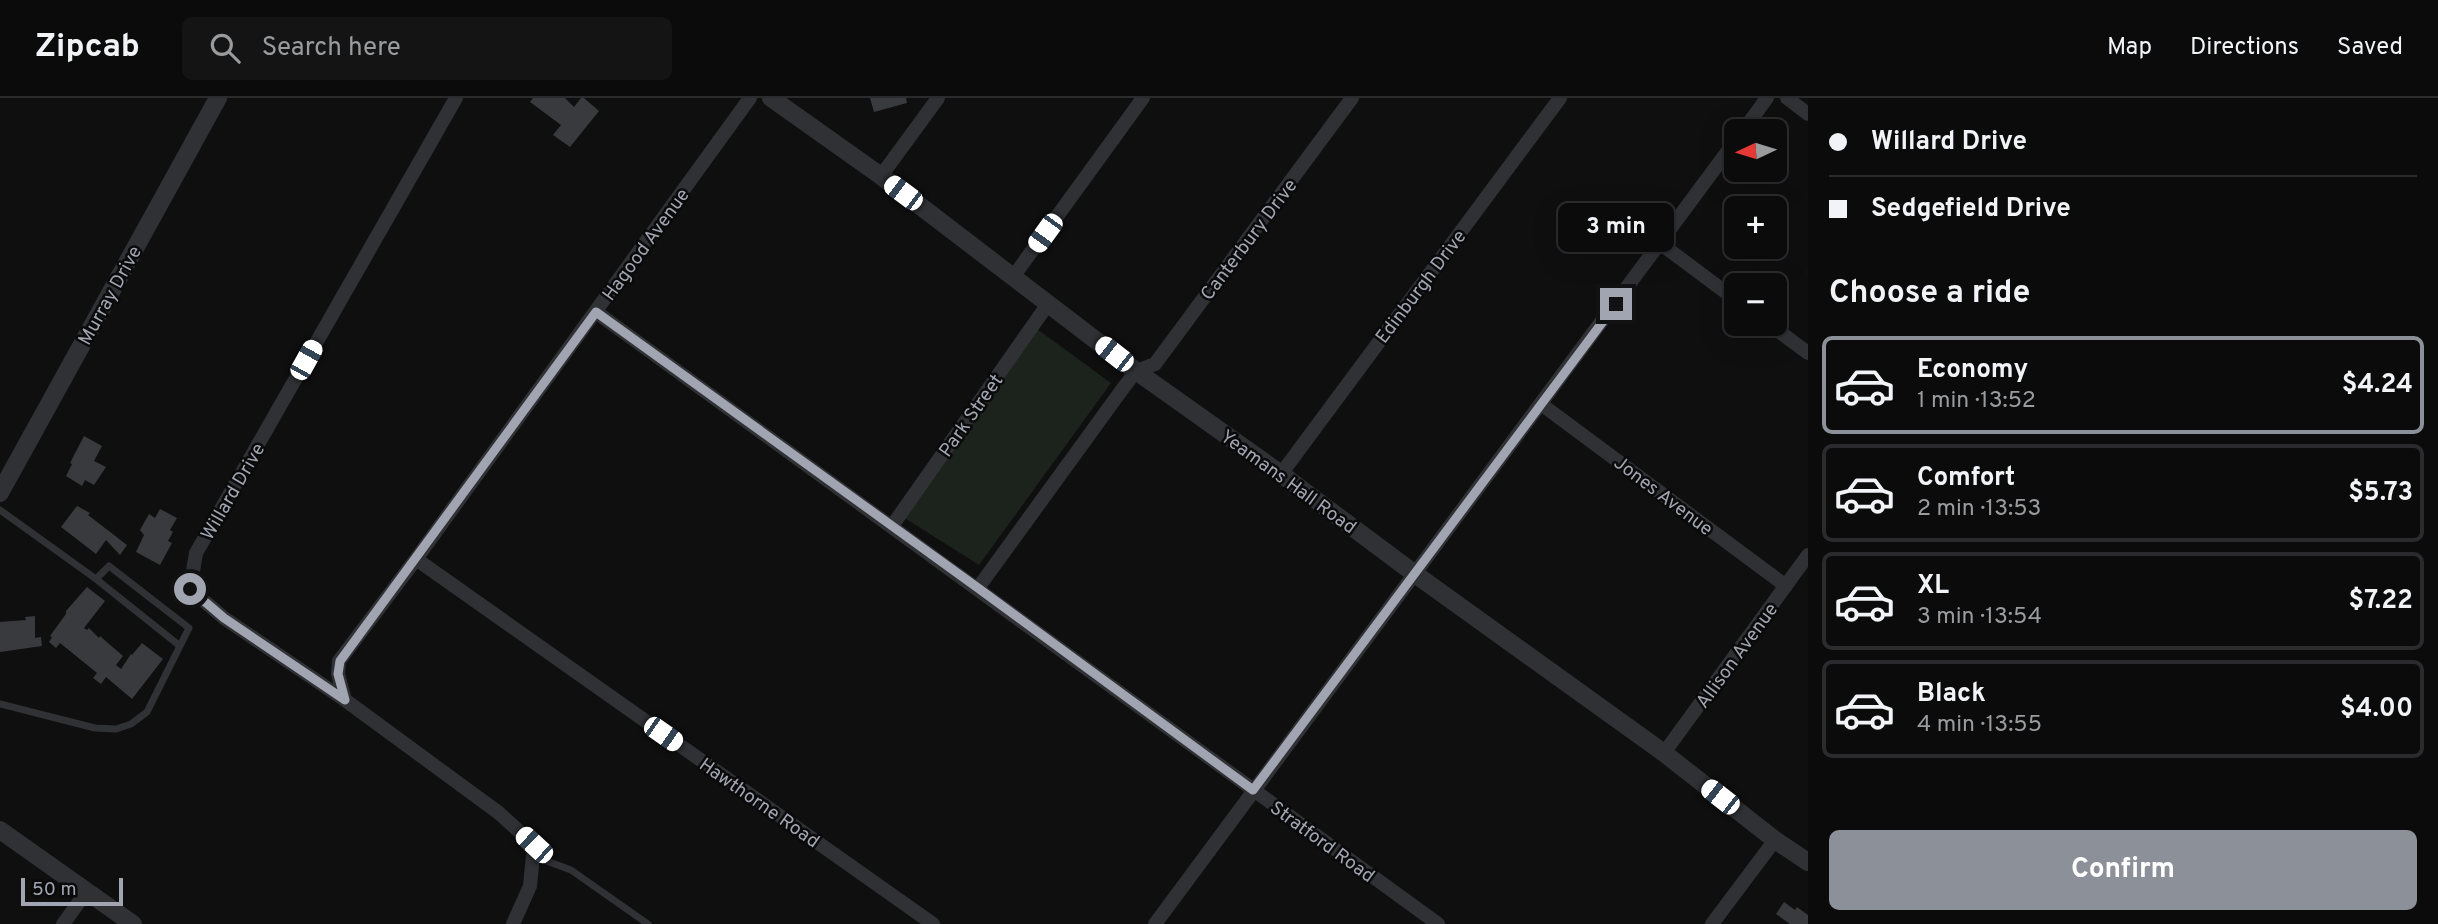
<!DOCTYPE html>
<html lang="en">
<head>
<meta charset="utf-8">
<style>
	body { margin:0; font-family:Overpass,sans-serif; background:#141415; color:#f1f3f6; height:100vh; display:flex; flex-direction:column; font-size:26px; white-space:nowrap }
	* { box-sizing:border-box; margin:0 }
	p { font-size:23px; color:#9a9b9d }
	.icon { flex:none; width:38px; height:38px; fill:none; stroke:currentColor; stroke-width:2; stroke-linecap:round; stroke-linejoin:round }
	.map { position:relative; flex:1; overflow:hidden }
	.side { display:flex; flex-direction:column; background:#0b0b0c; width:630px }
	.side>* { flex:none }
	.top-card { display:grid; align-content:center; height:154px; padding:0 21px; background:#0b0b0c }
	.needle { width:46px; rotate:266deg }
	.controls { position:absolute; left:1724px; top:21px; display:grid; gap:14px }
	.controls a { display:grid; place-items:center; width:63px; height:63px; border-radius:10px; background:#0b0b0c; box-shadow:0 7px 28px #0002,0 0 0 2px #2b2b2d; font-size:35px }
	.scale { position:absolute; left:21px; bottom:18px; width:102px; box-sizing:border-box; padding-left:7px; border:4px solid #a0a5b1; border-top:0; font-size:19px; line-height:24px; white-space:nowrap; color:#a0a5b1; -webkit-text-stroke:5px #0a0a0b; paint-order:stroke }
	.end { position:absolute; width:32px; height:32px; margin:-16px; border:9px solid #a0a5b1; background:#111; box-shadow:0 0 0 4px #111 }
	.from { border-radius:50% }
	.bubble { position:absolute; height:49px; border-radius:10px; background:#0b0b0c; box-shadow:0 7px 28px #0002,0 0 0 2px #2b2b2d; font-size:23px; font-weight:700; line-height:49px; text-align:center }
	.car { position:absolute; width:21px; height:42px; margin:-21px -10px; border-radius:9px; box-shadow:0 0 5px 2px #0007; background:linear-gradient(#fff 24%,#345 0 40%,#fff 0 76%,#345 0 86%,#fff 0) }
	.top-card b { display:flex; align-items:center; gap:24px; height:66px; font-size:26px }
	.top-card b+b { border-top:2px solid #2b2b2d }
	.top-card i { width:18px; height:18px; background:#f1f3f6 }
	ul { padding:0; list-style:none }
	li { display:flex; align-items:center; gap:21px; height:98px; margin:0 14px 10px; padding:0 7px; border:4px solid #2b2b2d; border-radius:10px }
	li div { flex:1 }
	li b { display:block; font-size:26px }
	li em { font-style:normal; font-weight:700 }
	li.selected { border-color:#8c9099 }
	li>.icon { width:63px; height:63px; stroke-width:1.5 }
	h2 { padding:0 21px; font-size:32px; line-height:84px }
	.button { display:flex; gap:14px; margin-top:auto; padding:14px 21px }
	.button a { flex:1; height:80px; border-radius:10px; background:#8c9099; color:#fff; font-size:28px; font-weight:700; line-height:80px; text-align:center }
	header { display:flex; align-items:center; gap:42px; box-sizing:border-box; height:98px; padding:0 35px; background:#0b0b0c; border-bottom:2px solid #2b2b2d }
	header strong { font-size:33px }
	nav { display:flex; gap:38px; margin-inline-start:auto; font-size:24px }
	.search { width:490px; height:63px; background:#141415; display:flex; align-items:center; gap:18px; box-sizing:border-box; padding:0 24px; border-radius:10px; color:#9a9b9d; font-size:26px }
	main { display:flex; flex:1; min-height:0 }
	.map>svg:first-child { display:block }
	.green { fill:#1b231c }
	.building { fill:#393a3d }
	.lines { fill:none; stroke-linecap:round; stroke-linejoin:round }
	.service { stroke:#303135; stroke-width:7 }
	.minor { stroke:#303135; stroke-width:14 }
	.tertiary { stroke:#303135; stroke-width:18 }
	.route { stroke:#a0a5b1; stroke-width:9 }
	.labels { text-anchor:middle; stroke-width:5; stroke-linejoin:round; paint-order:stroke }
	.street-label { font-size:19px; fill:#a0a5b1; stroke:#0a0a0b }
</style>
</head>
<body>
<header>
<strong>Zipcab</strong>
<div class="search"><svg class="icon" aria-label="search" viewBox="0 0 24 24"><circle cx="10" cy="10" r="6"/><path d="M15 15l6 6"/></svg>Search here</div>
<nav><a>Map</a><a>Directions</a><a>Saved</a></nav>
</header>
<main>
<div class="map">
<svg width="1808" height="826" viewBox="0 0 1808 826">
	<rect width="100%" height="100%" fill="#0f0f10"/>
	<!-- green -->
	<path class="green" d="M1037,231L1111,285L979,467L903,419Z"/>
	<!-- building -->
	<path class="building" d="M533,0H565L574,9L581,0H584L599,13L570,49L553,37L561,27L530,4Z
		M870,0H906L907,5L874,14Z
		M84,338L102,348L94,363L106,369L94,387L85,382L82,388L66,378L72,366L70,365Z
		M77,408L90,415L88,417L127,447L120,457L106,442L96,456L61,429Z
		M160,411L177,420L170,432L173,434L168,443L172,445L160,467L136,454L144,437L140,432L149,416L155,420Z
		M87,489L105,503L84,530L87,532L89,530L99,540L100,538L123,558L116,567L121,571L131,556L132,557L142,545L163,561L132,601L106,579L101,586L93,580L97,575L60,545L56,550L49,544L52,539L50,538L66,516V513Z
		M35,518V540L41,539L42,548L0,554V524L26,522L25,519Z
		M1784,804L1795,812L1797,809L1808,817V826H1790L1776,816Z"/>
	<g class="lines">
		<!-- service -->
		<path class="service" d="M0,412L96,481L180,548
			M0,606L95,630L116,631L131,626L147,614L189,530L109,468L96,481
			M533,758L571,772L648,826"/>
		<!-- minor -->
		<path class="minor" d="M456,0L196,455L190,491L224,520L345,602L499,715L534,747L530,788L513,826
			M1787,0L1808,16
			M1743,33L1767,0
			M881,78L938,0
			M1661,146L1736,202
			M1013,179L1143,0
			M596,214L1438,826
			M1769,226L1808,255
			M1541,306L1786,488
			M1281,376L1560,0
			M892,428L1048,206
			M416,461L933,826
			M978,490L1121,293L1136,273L1155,266L1352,0
			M345,602L338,576L339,563L416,461L750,0
			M1664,655L1808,457
			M63,826L87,793
			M1155,826L1736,42
			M1712,826L1775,742"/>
		<!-- tertiary -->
		<path class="tertiary" d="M771,0L881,78L1136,273L1281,376L1415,476L1664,655L1775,742L1808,764
			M0,395L218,0
			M0,732L133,826"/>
	</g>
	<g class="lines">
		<!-- route -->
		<path class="route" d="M190,491L224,520L345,602L338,576L340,563L596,214L978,490L1253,692L1616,206"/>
	</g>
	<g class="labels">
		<!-- street labels -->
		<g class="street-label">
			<text transform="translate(1248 141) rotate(-53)" y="7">Canterbury Drive</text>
			<text transform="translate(645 146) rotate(-54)" y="7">Hagood Avenue</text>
			<text transform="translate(1420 188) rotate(-53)" y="7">Edinburgh Drive</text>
			<text transform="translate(109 197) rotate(-61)" y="7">Murray Drive</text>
			<text transform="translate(970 317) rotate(-55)" y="7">Park Street</text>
			<text transform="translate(1289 383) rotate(36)" y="7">Yeamans Hall Road</text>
			<text transform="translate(232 393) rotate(-60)" y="7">Willard Drive</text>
			<text transform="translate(1664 397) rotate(37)" y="7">Jones Avenue</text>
			<text transform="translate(1736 557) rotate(-54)" y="7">Allison Avenue</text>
			<text transform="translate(760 704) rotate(35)" y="7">Hawthorne Road</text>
			<text transform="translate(1323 743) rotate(36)" y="7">Stratford Road</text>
		</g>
	</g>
</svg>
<div class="controls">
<a><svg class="needle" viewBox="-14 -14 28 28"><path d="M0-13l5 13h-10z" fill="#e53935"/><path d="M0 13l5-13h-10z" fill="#9a9b9d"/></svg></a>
<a>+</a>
<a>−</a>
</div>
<div class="scale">50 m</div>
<i class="end from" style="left:190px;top:491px"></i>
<i class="end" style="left:1616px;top:206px"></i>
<div class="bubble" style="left:1558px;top:105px;width:116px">3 min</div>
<i class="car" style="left:903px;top:95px;rotate:307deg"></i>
<i class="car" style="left:1045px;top:135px;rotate:216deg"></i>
<i class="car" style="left:1114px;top:256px;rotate:308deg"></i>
<i class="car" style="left:306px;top:262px;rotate:29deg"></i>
<i class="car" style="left:663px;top:636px;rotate:125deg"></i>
<i class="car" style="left:1720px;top:699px;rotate:308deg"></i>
<i class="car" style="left:534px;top:747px;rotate:313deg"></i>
</div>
<section class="side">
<div class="top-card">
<b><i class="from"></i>Willard Drive</b>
<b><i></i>Sedgefield Drive</b>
</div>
<h2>Choose a ride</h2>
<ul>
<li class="selected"><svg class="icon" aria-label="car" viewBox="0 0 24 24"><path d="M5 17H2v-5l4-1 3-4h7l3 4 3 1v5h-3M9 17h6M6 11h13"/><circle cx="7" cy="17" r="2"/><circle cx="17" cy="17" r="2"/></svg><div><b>Economy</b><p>1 min · 13:52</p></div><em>$4.24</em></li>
<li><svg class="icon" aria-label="car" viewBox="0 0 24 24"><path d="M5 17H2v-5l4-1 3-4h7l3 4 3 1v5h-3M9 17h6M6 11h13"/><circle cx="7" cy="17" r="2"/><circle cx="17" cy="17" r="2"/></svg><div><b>Comfort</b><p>2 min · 13:53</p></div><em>$5.73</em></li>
<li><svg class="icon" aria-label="car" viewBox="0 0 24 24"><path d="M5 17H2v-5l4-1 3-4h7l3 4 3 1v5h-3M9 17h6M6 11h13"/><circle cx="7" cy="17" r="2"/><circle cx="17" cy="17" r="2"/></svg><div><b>XL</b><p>3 min · 13:54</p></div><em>$7.22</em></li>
<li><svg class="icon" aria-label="car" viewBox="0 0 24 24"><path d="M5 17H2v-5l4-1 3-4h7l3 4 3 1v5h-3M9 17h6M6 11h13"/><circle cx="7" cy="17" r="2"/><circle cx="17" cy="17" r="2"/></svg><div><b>Black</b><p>4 min · 13:55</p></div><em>$4.00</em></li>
</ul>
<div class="button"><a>Confirm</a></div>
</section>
</main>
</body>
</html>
